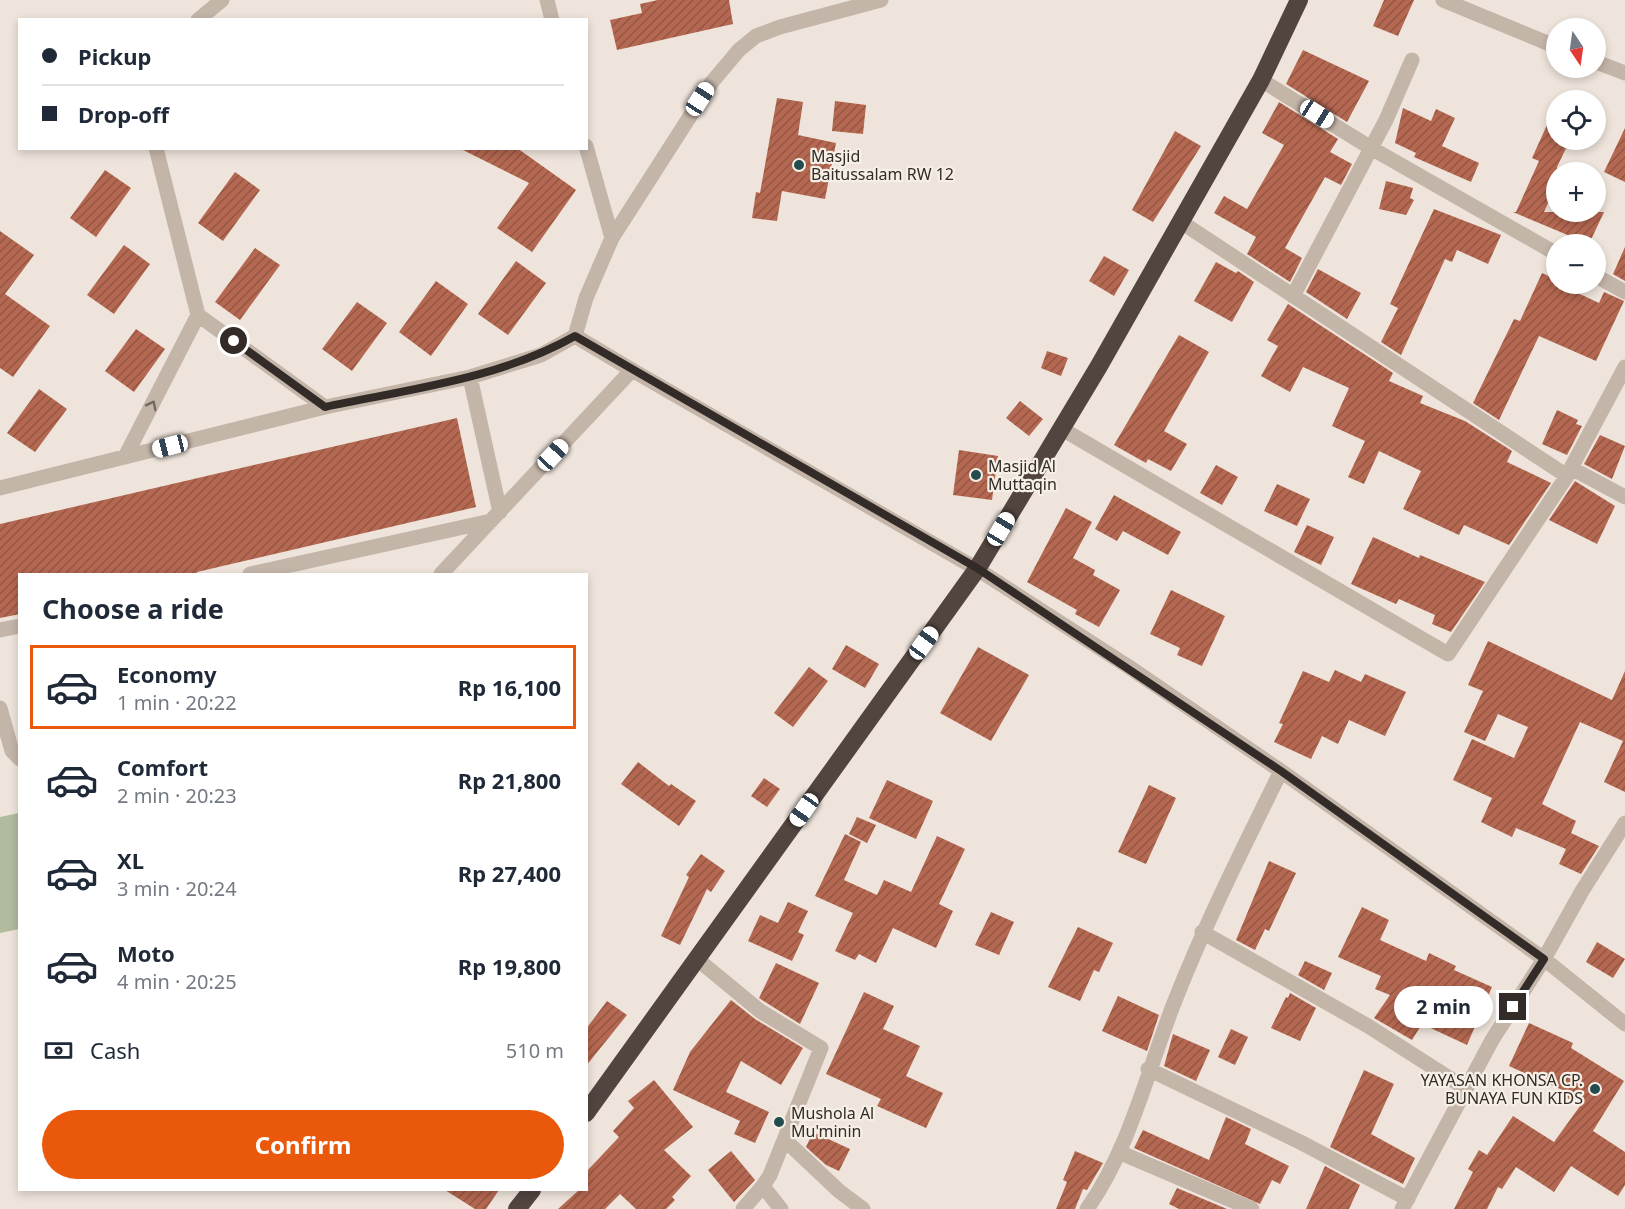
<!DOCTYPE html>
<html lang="en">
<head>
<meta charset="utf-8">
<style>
	body { margin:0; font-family:"Noto Sans",sans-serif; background:#f2f2f3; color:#1f2937; height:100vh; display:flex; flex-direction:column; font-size:22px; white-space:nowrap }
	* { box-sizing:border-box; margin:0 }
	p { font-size:20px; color:#747a83 }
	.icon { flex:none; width:33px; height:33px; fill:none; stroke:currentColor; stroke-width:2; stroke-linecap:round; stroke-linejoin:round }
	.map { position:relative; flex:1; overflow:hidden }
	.drawer { position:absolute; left:18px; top:573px; width:570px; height:618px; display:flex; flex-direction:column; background:#fff; border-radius:0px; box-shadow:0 3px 9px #0003 }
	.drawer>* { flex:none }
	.guide { position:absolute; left:18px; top:18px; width:570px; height:132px; border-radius:0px; box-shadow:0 3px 9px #0003; display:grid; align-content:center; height:132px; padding:0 24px; background:#fff }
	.needle { width:39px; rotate:167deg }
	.controls { position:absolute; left:1546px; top:18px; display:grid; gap:12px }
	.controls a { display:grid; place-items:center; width:60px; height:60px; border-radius:50%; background:#fff; box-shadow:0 3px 9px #0003; font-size:30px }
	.end { position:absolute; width:27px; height:27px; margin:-14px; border:8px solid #322b27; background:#fff; box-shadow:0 0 0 3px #fff }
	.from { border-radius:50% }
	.bubble { position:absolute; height:42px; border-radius:21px; background:#fff; box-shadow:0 3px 9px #0003; font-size:20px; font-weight:700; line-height:42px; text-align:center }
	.car { position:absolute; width:18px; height:36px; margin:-18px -9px; border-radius:8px; box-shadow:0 0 4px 2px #0007; background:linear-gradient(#fff 24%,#345 0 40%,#fff 0 76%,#345 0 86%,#fff 0) }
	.guide b { display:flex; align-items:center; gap:21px; height:57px; font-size:22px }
	.guide b+b { border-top:2px solid #e0e1e3 }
	.guide i { width:15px; height:15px; background:#1f2937 }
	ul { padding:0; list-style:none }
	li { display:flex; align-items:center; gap:18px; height:84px; margin:0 12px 9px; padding:0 12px; border:3px solid transparent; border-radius:0px }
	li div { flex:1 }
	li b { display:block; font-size:22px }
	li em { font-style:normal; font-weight:700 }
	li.on { border-color:#ea580c }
	li>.icon { width:54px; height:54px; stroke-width:1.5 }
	h2 { padding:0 24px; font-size:27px; line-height:72px }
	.pay { display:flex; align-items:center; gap:15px; height:66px; padding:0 24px; font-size:22px }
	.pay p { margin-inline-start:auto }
	.primary-button { display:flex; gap:12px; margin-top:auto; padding:12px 24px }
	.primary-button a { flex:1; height:69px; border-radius:36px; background:#ea580c; color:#fff; font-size:24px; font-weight:700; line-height:69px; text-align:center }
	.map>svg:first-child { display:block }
	.pitch { fill:#b1bb9d }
	.building { fill:url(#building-hatch) }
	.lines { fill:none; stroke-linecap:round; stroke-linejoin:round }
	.street { stroke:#c4b5a9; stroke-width:15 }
	.highway { stroke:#524540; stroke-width:18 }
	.oneway { stroke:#746962 }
	.route { stroke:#322b27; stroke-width:8 }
	.poi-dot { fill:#234c4e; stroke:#f6efe6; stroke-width:2 }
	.labels { text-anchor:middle; stroke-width:4.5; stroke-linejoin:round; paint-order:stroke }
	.poi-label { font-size:16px; fill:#322b27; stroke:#f6efe6; text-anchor:start }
</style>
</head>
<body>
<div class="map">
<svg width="1625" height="1209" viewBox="0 0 1625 1209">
	<defs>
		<pattern id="building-hatch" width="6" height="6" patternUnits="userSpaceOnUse" patternTransform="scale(1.5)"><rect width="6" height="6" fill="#b56851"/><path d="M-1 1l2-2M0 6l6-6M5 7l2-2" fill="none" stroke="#945643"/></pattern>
	</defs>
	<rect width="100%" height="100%" fill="#eee4db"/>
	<!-- pitch -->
	<path class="pitch" d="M19,813V929L0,933V817Z"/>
	<!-- building -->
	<path class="building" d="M658,0H729L733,24L617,50L610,20L642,13L640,4Z
		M1384,0H1414L1398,36L1373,26Z
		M1303,50L1369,81L1347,122L1286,84Z
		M777,98L803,102L798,135L836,143L825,199L782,191L777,221L752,218L756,192L760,193Z
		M835,101L866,105L863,134L832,131Z
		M1279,102L1338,139L1330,152L1352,164L1341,185L1325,177L1285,248L1302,258L1290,282L1247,254L1256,237L1214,213L1224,196L1247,209L1284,145L1262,133Z
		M1557,103V140H1570L1557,167V183L1544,212H1604L1589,244L1513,212H1516L1539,161L1532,158Z
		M1403,108L1431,121L1436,109L1455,118L1442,146L1479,163L1471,182L1414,157L1416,153L1395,143Z
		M1625,128V182L1604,172Z
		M1175,131L1201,146L1153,222L1132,210Z
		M459,148H517L576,190L532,252L497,228L529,183Z
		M105,170L131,188L96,237L70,218Z
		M235,172L260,190L223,241L198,223Z
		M1386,181L1413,188L1410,198L1414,200L1406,215L1379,209Z
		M1434,209L1501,235L1488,264L1457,250L1452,262L1445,259L1401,355L1381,342L1398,308L1390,304Z
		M0,231L34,255L5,294L50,326L13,377L0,368Z
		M124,245L150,264L114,314L87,295Z
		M1625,247V281L1613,274Z
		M255,248L280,265L240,320L215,302Z
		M1104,256L1129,270L1114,296L1089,281Z
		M516,261L546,283L508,335L478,314Z
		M1216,262L1236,273L1238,271L1254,282L1232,322L1194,301Z
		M1318,269L1361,293L1347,319L1306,292Z
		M1542,273L1557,280V284H1565V287L1599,303L1604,292L1624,301L1596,361L1539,336L1499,420L1473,403L1514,319L1520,321Z
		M436,281L468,304L431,356L399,332Z
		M357,302L387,323L352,371L322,349Z
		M1288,304L1393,373L1389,381L1423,396L1420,403L1465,421L1512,451L1507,462L1551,483L1509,545L1464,525L1459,535L1403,509L1421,471L1379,451L1364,484L1348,477L1365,441L1332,426L1349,388L1303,367L1290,392L1261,376L1278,346L1267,340Z
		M136,329L165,349L134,392L105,371Z
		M1179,335L1209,352L1164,431L1187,444L1171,471L1148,459L1146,463L1114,445Z
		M1047,351L1068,358L1061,376L1041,368Z
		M39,389L67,409L35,452L7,433Z
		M1020,401L1043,419L1029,436L1006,418Z
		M1557,410L1578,420L1576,424L1582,426L1567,455L1542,444Z
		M457,418L476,507L197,572L198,574H20V614L0,618V524Z
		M1600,435L1625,446L1612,479L1584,464Z
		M959,450L998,456L992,500L953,495Z
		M1216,465L1238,477L1222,505L1200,493Z
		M1575,481L1615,506L1597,544L1549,520Z
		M1277,484L1310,499L1297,526L1264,511Z
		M1114,495L1181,532L1168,555L1123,531L1117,541L1095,529Z
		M1066,508L1092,522L1073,558L1095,570L1093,575L1120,590L1099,627L1075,614L1077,610L1027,582Z
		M1307,525L1334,537L1321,565L1294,552Z
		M1373,537L1419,558L1420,555L1485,582L1451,632L1432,624L1435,615L1399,599L1396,604L1351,584Z
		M1171,590L1225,616L1202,666L1177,655L1180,648L1150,634Z
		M1488,641L1612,700L1625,671V792L1604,782L1623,741L1580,722L1542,804L1576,821L1571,833L1599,846L1581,874L1559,864L1566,849L1516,828L1512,837L1481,822L1492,798L1453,780L1472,739L1514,758L1528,727L1498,714L1485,741L1464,732L1483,691L1468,685Z
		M846,645L879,664L865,688L832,669Z
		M978,647L1029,675L991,741L940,713Z
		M809,667L828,681L793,727L774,713Z
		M1335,670L1361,682L1365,674L1406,692L1385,736L1349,720L1338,744L1322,736L1311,759L1274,742L1283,724L1279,723L1303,671L1329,682Z
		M638,762L669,786L671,784L696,801L679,826L621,784Z
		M764,778L780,789L767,807L751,796Z
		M887,780L933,801L916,839L869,818Z
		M1149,785L1176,798L1146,864L1118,852Z
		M857,817L876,825L867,843L849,834Z
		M845,834L861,842L844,880L877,895L884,880L911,892L937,836L965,849L939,904L953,911L936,948L893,928L876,963L859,954L855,960L835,951L853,913L815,896Z
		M701,854L725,871L711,892L707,889L680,945L661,936L689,877L686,875Z
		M1269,861L1296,873L1269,931L1265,929L1255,950L1236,940Z
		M788,902L808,911L798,932L804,935L792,961L748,941L760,915L778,923Z
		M1362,907L1389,920L1380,940L1426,961L1429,953L1456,966L1454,970L1492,987L1467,1045L1422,1024L1412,1040L1374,1018L1390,995L1375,989L1381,976L1338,957Z
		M991,912L1014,922L999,955L975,945Z
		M1078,927L1113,943L1099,972L1094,970L1080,1001L1048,987Z
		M1597,942L1625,959L1613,978L1586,962Z
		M1305,961L1332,973L1324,990L1298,975Z
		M776,963L819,983L800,1024L759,998Z
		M864,992L894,1006L883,1029L920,1046L906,1076L943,1093L926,1128L877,1106L881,1099L826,1074Z
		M1290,993L1316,1008L1300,1041L1271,1028L1286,997L1288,998Z
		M1118,996L1159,1015L1147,1051L1102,1031Z
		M731,1000L755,1019L803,1048L781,1085L741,1061L726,1092L769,1112L755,1143L734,1134L740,1121L673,1090L690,1052Z
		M607,1001L627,1015L586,1066V1029Z
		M1529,1023L1573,1043L1571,1048L1624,1081L1593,1131L1625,1152V1185L1618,1196L1571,1166L1554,1192L1516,1167L1502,1189L1498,1187L1487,1209H1454L1473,1172L1468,1169L1479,1150L1487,1155L1513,1116L1554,1142L1580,1106L1566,1097L1569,1093L1509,1066Z
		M1231,1029L1248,1037L1235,1065L1218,1057Z
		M1173,1034L1210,1050L1196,1081L1164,1066Z
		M1364,1070L1394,1084L1371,1134L1415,1158L1403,1184L1330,1147Z
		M654,1080L693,1127L664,1150L691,1176L672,1197L675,1200L666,1209H636L620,1194L605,1209H558L579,1190H586V1172L619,1137L613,1131L634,1108L628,1101Z
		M1226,1117L1251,1129L1245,1144L1289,1166L1280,1184L1272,1180L1260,1204L1134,1148L1143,1130L1209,1160Z
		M813,1132L850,1149L839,1171L826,1165L806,1147Z
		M731,1151L755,1180L734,1202L708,1170Z
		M1075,1151L1103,1163L1087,1190L1083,1189L1075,1209H1056L1067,1182L1063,1180Z
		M1325,1166L1360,1185L1349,1209H1306Z
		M1177,1188L1227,1209H1179L1169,1204Z
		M445,1190H499L486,1209H475Z"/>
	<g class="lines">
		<!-- street -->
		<path class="street" d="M547,0L552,20
			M1443,0L1557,47
			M198,20L222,0
			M1596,62L1625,73
			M1261,80L1371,148L1557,254
			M586,146L612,238
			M156,148L198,315L325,407
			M1181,222L1567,476L1571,468L1625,497
			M1596,276L1625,292
			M1293,296L1386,120L1412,60
			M632,370L575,336L586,298L612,238L712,82L739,50L756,36L780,27L881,0
			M470,377L500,512
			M1062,429L1448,654L1567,476
			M125,457L198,315
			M1571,468L1625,367
			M0,488L325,407L470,377L541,355L575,336
			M250,574L491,521
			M441,574L632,370L977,569L1129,667L1281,771L1544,959L1625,1024
			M0,630L20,626
			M0,708L12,751L20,759
			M1202,932L1368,1026L1465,1088
			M697,959L760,1011L821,1048L770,1175L763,1186L781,1209
			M1148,1069L1300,1142L1408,1199
			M785,1140L839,1191L863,1209
			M1121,1153L1252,1209
			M743,1209L763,1186
			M1087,1209C1130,1148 1147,1072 1174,1003C1205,924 1243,848 1281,771
			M1402,1209L1492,1040L1544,959L1582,891L1625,823"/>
		<!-- highway -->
		<path class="highway" d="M586,1113L977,569L1099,366L1261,80L1299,0
			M517,1209L532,1190"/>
	</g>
	<!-- one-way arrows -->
	<defs><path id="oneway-chevron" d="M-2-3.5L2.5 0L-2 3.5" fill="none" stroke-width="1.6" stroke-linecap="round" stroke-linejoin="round" transform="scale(1.5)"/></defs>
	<use class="oneway" href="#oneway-chevron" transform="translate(152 405) rotate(-63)"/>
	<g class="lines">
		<!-- route -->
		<path class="route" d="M234,341L325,407C410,389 499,379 575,336L977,568L1281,771L1544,959L1513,1007"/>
	</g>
	<!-- markers -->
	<g class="poi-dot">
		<circle cx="799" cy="165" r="6"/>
		<circle cx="976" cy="475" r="6"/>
		<circle cx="1595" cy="1089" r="6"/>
		<circle cx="779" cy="1122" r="6"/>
	</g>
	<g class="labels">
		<!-- poi labels -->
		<g class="poi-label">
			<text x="811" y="162">Masjid<tspan x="811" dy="18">Baitussalam RW 12</tspan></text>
			<text x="988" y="472">Masjid Al<tspan x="988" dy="18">Muttaqin</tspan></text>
			<text x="1583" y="1086" text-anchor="end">YAYASAN KHONSA CP.<tspan x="1583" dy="18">BUNAYA FUN KIDS</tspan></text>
			<text x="791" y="1119">Mushola Al<tspan x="791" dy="18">Mu'minin</tspan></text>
		</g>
	</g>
</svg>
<div class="controls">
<a><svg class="needle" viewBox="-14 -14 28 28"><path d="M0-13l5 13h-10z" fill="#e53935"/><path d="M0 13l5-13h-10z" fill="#747a83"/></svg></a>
<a><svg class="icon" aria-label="locate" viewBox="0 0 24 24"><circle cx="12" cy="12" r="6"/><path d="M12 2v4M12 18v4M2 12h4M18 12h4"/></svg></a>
<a>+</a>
<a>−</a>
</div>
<i class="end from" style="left:234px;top:341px"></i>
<i class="end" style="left:1513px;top:1007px"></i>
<div class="bubble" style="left:1394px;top:986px;width:99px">2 min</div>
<i class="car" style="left:700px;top:99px;rotate:33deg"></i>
<i class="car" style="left:1317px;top:114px;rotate:122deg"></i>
<i class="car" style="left:170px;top:446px;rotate:256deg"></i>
<i class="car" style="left:553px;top:455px;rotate:43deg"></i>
<i class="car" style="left:1001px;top:529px;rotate:31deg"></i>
<i class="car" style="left:924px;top:643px;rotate:36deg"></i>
<i class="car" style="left:804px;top:810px;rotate:215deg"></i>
<div class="guide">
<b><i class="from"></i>Pickup</b>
<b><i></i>Drop-off</b>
</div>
<section class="drawer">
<h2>Choose a ride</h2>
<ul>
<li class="on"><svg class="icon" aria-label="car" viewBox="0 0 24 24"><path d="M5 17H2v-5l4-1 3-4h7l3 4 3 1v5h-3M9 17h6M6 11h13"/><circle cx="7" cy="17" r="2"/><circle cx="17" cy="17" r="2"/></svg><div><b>Economy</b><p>1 min · 20:22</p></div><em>Rp 16,100</em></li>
<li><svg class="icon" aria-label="car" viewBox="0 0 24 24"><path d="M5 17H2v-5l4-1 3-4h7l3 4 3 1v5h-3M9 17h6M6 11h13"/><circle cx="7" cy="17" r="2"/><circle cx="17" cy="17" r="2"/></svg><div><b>Comfort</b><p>2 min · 20:23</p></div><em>Rp 21,800</em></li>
<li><svg class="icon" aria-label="car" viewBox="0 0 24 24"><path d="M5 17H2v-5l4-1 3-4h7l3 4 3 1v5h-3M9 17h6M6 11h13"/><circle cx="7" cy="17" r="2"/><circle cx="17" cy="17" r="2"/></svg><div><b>XL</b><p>3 min · 20:24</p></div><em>Rp 27,400</em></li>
<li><svg class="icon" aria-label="car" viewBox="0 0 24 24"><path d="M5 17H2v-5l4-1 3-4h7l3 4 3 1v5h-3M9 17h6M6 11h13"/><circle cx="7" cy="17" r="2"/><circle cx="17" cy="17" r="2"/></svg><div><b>Moto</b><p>4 min · 20:25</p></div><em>Rp 19,800</em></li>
</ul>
<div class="pay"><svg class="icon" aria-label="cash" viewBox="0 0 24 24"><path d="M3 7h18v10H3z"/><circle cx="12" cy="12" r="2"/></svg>Cash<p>510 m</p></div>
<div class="primary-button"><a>Confirm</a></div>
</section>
</div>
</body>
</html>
